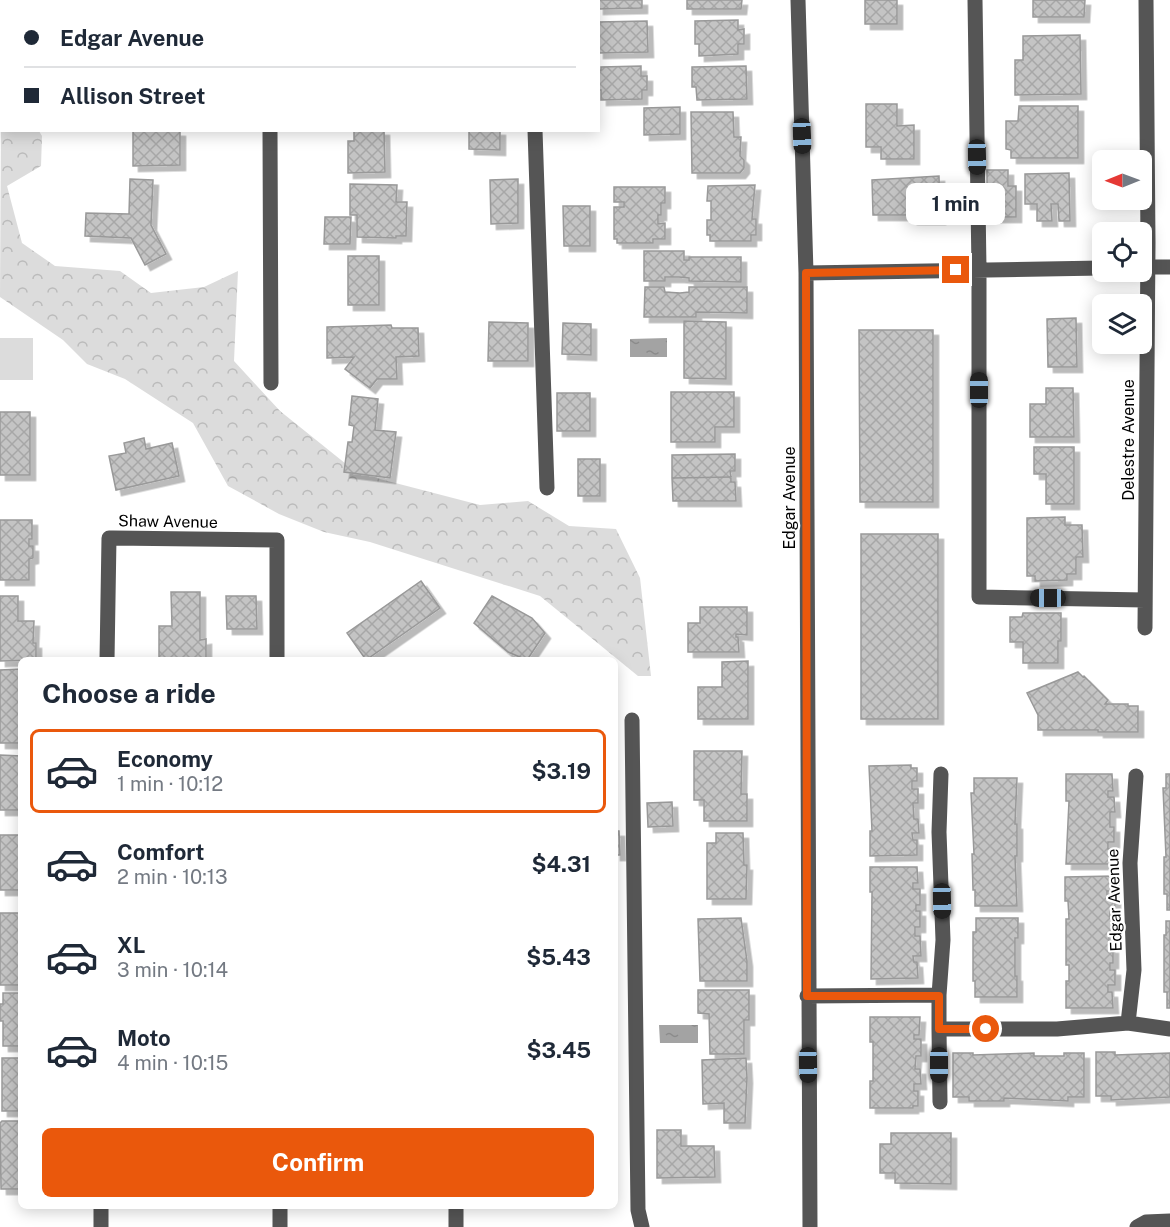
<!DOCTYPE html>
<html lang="en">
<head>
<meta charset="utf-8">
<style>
	body { margin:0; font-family:"Public Sans",sans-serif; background:#f2f2f3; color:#1f2937; height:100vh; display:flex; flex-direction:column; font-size:22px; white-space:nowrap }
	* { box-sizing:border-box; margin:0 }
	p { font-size:20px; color:#747a83 }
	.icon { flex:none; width:33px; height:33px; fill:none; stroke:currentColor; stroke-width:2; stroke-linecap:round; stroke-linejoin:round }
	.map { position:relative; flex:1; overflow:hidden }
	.sheet { position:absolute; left:18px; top:657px; width:600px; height:552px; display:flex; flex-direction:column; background:#fff; border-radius:9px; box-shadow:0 3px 15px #0003 }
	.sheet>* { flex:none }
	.guide { position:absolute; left:0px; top:0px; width:600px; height:132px; box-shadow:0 3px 15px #0003; display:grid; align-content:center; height:132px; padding:0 24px; background:#fff }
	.needle { width:39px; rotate:269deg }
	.fabs { position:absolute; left:1092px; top:150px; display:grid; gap:12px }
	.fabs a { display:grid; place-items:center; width:60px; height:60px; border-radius:9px; background:#fff; box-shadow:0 3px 15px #0003; font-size:30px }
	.end { position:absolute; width:27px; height:27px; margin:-14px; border:8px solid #ea580c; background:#fff; box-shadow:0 0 0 3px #fff }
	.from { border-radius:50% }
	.bubble { position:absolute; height:42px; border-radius:9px; background:#fff; box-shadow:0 3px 15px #0003; font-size:20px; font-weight:700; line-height:42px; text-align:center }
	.car { position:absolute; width:18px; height:36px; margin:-18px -9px; border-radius:8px; box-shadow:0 0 4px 2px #0007; background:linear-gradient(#222 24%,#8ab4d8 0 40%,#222 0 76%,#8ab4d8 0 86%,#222 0) }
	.guide b { display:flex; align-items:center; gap:21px; height:57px; font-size:22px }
	.guide b+b { border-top:2px solid #e0e1e3 }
	.guide i { width:15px; height:15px; background:#1f2937 }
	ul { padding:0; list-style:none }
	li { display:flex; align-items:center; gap:18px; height:84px; margin:0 12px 9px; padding:0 12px; border:3px solid transparent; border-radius:9px }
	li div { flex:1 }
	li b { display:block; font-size:22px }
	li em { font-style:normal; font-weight:700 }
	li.current { border-color:#ea580c }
	li>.icon { width:54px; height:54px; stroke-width:1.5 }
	h2 { padding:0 24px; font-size:27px; line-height:72px }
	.primary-button { display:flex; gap:12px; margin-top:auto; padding:12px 24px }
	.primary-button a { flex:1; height:69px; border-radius:9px; background:#ea580c; color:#fff; font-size:24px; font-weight:700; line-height:69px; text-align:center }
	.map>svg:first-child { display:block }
	.forest { fill:url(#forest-crowns) }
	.pitch { fill:#dcdcdc }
	.water { fill:url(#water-ripples) }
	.building { fill:url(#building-cross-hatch); stroke:#999; stroke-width:1.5; filter:url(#shadow) }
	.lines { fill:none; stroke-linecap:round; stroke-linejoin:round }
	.minor { stroke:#555; stroke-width:15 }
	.route { stroke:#ea580c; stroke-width:8 }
	.labels { text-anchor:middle; stroke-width:4.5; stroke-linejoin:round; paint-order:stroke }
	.street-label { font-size:16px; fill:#000; stroke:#fff }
</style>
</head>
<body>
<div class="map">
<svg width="1170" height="1227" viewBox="0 0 1170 1227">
	<defs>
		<pattern id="forest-crowns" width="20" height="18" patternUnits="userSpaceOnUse" patternTransform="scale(1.5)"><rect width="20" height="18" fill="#dcdcdc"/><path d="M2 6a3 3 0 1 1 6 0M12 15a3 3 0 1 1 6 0" fill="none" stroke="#bbb"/></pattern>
		<pattern id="water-ripples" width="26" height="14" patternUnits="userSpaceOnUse" patternTransform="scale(1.5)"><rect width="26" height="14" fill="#a3a3a3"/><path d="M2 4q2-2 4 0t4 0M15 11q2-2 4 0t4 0" fill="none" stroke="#8b8b8b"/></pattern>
		<pattern id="building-cross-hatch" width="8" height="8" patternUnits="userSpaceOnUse" patternTransform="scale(1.5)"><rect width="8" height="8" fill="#c4c4c4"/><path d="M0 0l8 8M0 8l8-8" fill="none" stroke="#a7a7a7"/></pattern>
		<filter id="shadow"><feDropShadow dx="5.5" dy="5.5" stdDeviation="0" flood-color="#0004"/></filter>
	</defs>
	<rect width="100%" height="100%" fill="#fff"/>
	<!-- forest -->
	<path class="forest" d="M1,118L2,130L39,131L42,136L41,166L7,186L22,243L55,266L120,271L151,293L204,287L238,271L234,361L280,411L351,468L380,479L480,505L528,501L569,526L616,529L640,578L651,676H638L540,596L370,542L324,532L279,514L228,486L193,423L125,379L87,364L63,340L0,297Z"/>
	<!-- pitch -->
	<path class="pitch" d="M0,338H33V380H0Z"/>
	<!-- water -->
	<path class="water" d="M667,338V357H630V339Z
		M659,1025H698V1043H660Z"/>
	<!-- building -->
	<path class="building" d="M114,0H178V2H114Z
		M594,0H642V8L598,9V2Z
		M687,0H742L741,9H687Z
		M865,0H897V24H865Z
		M1033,0H1085L1084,17H1033Z
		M738,20V30L744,29V44H738V54L699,56V44H695V21Z
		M647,21L648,52L598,53V22Z
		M1080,35L1081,94L1015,95V60H1023V36Z
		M641,66V76H647V90H642V99L601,100V90H598V71L601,70V67Z
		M746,66L747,99L697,100L696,87H692V67Z
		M866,104H897V126L914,125V159H881V147H866Z
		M1019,106H1078V158H1011V150L1006,149V121H1018Z
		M680,107V134L644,135V108Z
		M691,112H733L734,137H741L740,156L744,160V168L740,173H692Z
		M133,130L180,131V165L133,166Z
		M354,130H384L385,172L348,173V141H354Z
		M469,130H500V150L469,149Z
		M987,170H1008V186H1016V217H987Z
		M1069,173L1070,221H1059L1058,204H1051L1052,221H1037V204H1025V174Z
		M939,176L940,219H912V215H873L872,180Z
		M130,179L153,180L151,225L166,254L145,265L131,238L85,236L86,213L129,214Z
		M518,179V223L491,224L490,180Z
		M350,184L397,185L396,202H407L406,236H396V238L357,237V215H350Z
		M755,185L752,219H756V235H751V241H710V235H707V220H711V201H707L708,186Z
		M614,187H665V203H661V215H658V224L665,223V239H653V243H617V239H614V207H624V202H614Z
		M563,206H590V246H564Z
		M325,217H351L350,244H324Z
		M644,251H684V260H689V257H741V282L689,281V278L679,277H665V281H644Z
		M348,256H379V305H348Z
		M645,287H664L665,292L680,293L689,292V287H747V313L696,312V317H644Z
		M1076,318L1077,367H1048L1047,319Z
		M684,321L726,322V379L684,378Z
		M489,322L528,323V361H488Z
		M563,323L591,324V355L562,354Z
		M391,325L392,328H418L419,356L396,357L397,379H377L370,388L345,369L354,357L327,358V327Z
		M859,330H933V502H860Z
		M1046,388H1073L1074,437H1030V404H1046Z
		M671,392H734V427H715V442H671Z
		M557,393H590V431H557Z
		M352,396L378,399L375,430L396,432L390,478L344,472L348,442H352L354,426L349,425Z
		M0,412H30V475H0Z
		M144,438L146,449L172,443L179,476L116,490L109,456L126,453L124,443Z
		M1034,447H1074V504H1046V474H1034Z
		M735,454V471H730L731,477L672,478V455Z
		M578,459H600V496H578Z
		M731,477V482H735L736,501H673L672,478Z
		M1065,517V525H1082L1083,557H1076V574H1067V580L1035,581V576H1027V518Z
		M0,520H32V539H29V546H33V558L29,559V580H0Z
		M861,534H938V719H861Z
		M421,581L440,608L366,660L347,633Z
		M171,592H200V640L206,639V660H159V626H172Z
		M0,596H18V621H34L33,643H36V660L0,661Z
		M226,596H256L257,629H227Z
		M492,596L532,618L545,633L527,660L508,652L474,623Z
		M700,607H747V635L736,634V637H738L739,652H688V623H700Z
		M1023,613H1061V641H1058V663H1023V642H1010V617H1022Z
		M748,661V719H698V687H722V662Z
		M21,669V743H0V670Z
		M1078,672L1083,677L1084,676L1108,700L1105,704H1128V706H1138V732H1098V730H1038V715L1027,693Z
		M694,751H742L741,794H747V821H704V800H694Z
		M0,755L21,756V810H0Z
		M911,765V768H917V781H912V789H918V803H913L914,819H918L919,833H912L913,840H917V855L870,856V831H872L869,766Z
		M1066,774H1112L1113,791H1108V797H1114L1115,812H1110V827H1114V842H1108V849H1112V864H1066L1069,801H1066Z
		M1166,774H1170V910H1167V894H1164V857H1166L1163,788H1166Z
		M974,778H1017L1015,824H1017V856H1015L1017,906H975V890H973L972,854H974L971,793H974Z
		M672,802L673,826L648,827L647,803Z
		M615,831H619L620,855H615Z
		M716,833H743L744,865H747L746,899H707V843H716Z
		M0,835H21V890H0Z
		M870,867H917L918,883H913V889H920V905H916V911H920V927H915V936H920L921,956H913L914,962H917L918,978L871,979L872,892H870Z
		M1113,876V891H1107V898H1115V912H1110V918H1114V935H1109V948H1113V963H1110V970H1115V985H1108V992H1112L1113,1008H1066V981H1069V965H1066V919H1069L1068,901H1065V877Z
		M0,913H21V985H0Z
		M741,918L747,961V981H700L698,919Z
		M976,918H1018V938H1015V976H1017V997H975V981H973V932H976Z
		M1166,921H1170V1008H1167V992H1164V935H1166Z
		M698,990H749V1020H744V1054H710L709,1014L698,1013Z
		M3,993H21V1046H3V1021H0V1004H3Z
		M870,1017H920L919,1035H914V1039H921V1056H916L915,1069H920L921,1084H914V1091H918V1106H913V1108H870V1081H873V1042H870Z
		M1096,1052H1115V1055L1170,1053V1097L1111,1100V1096H1096Z
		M953,1053H973V1055L1034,1053V1056H1064V1053H1084V1097H1068V1101L1004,1098V1101H969V1097H953Z
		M2,1058H21V1111H2Z
		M746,1058L747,1078L745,1123H724V1103L703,1104L702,1060Z
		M2,1121H21V1189H1L0,1123Z
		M657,1130H681V1146H714L715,1177L657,1178Z
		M891,1133H951V1184L895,1183V1173H880V1144H891Z"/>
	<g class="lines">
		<!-- minor -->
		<path class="minor" d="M269,0V2
			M530,0V2
			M798,0L806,273L810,1227
			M975,0L979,269V597L1145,600
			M270,130L271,383
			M535,130L547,488
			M1142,267H1170
			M806,273L1102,268
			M1145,628L1148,242L1146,0
			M107,660L109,538H113L277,540V660
			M632,720L638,1210L642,1227
			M939,995L943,940L939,832L941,774
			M807,996L939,995V1029H1057L1128,1023L1170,1029
			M1128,1023L1134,970L1130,863L1136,776
			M939,1029L940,1102
			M280,1206V1227
			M456,1206V1227
			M101,1227V1206
			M1137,1227L1146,1222L1170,1221"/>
	</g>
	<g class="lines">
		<!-- route -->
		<path class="route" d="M956,270L806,273L807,996H939V1029H986"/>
	</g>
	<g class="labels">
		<!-- street labels -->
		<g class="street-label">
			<text transform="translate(1128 440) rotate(-90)" y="6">Delestre Avenue</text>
			<text transform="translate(789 498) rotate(-90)" y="6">Edgar Avenue</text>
			<text transform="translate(168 521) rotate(1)" y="6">Shaw Avenue</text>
			<text transform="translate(1114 900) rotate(-92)" y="6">Edgar Avenue</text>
		</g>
	</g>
</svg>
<div class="fabs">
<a><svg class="needle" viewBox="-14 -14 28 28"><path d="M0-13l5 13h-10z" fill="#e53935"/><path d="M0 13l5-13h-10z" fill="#747a83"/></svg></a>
<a><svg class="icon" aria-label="locate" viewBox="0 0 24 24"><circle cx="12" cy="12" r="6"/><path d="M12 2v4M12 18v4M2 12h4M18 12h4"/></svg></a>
<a><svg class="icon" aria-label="layers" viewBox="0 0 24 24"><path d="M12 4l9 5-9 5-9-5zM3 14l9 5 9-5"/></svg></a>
</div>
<i class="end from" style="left:986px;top:1029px"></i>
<i class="end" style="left:956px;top:270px"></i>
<div class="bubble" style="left:906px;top:183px;width:99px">1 min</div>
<i class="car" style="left:802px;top:136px;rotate:178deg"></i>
<i class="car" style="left:977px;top:157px;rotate:179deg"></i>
<i class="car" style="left:979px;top:390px;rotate:0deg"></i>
<i class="car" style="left:1048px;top:598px;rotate:270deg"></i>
<i class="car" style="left:942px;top:901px;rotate:179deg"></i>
<i class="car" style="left:808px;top:1065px;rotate:179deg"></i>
<i class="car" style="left:939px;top:1065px;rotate:180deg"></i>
<div class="guide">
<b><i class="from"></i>Edgar Avenue</b>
<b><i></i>Allison Street</b>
</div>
<section class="sheet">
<h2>Choose a ride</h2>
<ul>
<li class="current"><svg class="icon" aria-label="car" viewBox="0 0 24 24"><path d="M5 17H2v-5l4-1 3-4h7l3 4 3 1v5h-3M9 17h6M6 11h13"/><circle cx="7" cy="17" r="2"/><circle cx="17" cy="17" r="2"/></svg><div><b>Economy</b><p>1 min · 10:12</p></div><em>$3.19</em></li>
<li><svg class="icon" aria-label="car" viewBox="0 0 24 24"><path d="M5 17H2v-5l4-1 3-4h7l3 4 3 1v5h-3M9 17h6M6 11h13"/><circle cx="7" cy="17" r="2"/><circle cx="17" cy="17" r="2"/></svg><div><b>Comfort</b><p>2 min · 10:13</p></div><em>$4.31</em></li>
<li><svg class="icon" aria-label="car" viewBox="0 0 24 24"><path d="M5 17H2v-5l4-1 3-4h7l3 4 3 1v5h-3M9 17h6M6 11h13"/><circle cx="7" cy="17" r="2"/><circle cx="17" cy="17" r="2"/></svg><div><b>XL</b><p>3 min · 10:14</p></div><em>$5.43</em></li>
<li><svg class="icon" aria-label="car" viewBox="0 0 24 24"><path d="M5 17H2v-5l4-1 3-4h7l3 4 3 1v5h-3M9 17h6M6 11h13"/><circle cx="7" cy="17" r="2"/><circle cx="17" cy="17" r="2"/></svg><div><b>Moto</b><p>4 min · 10:15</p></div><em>$3.45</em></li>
</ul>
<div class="primary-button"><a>Confirm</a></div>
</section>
</div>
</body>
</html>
